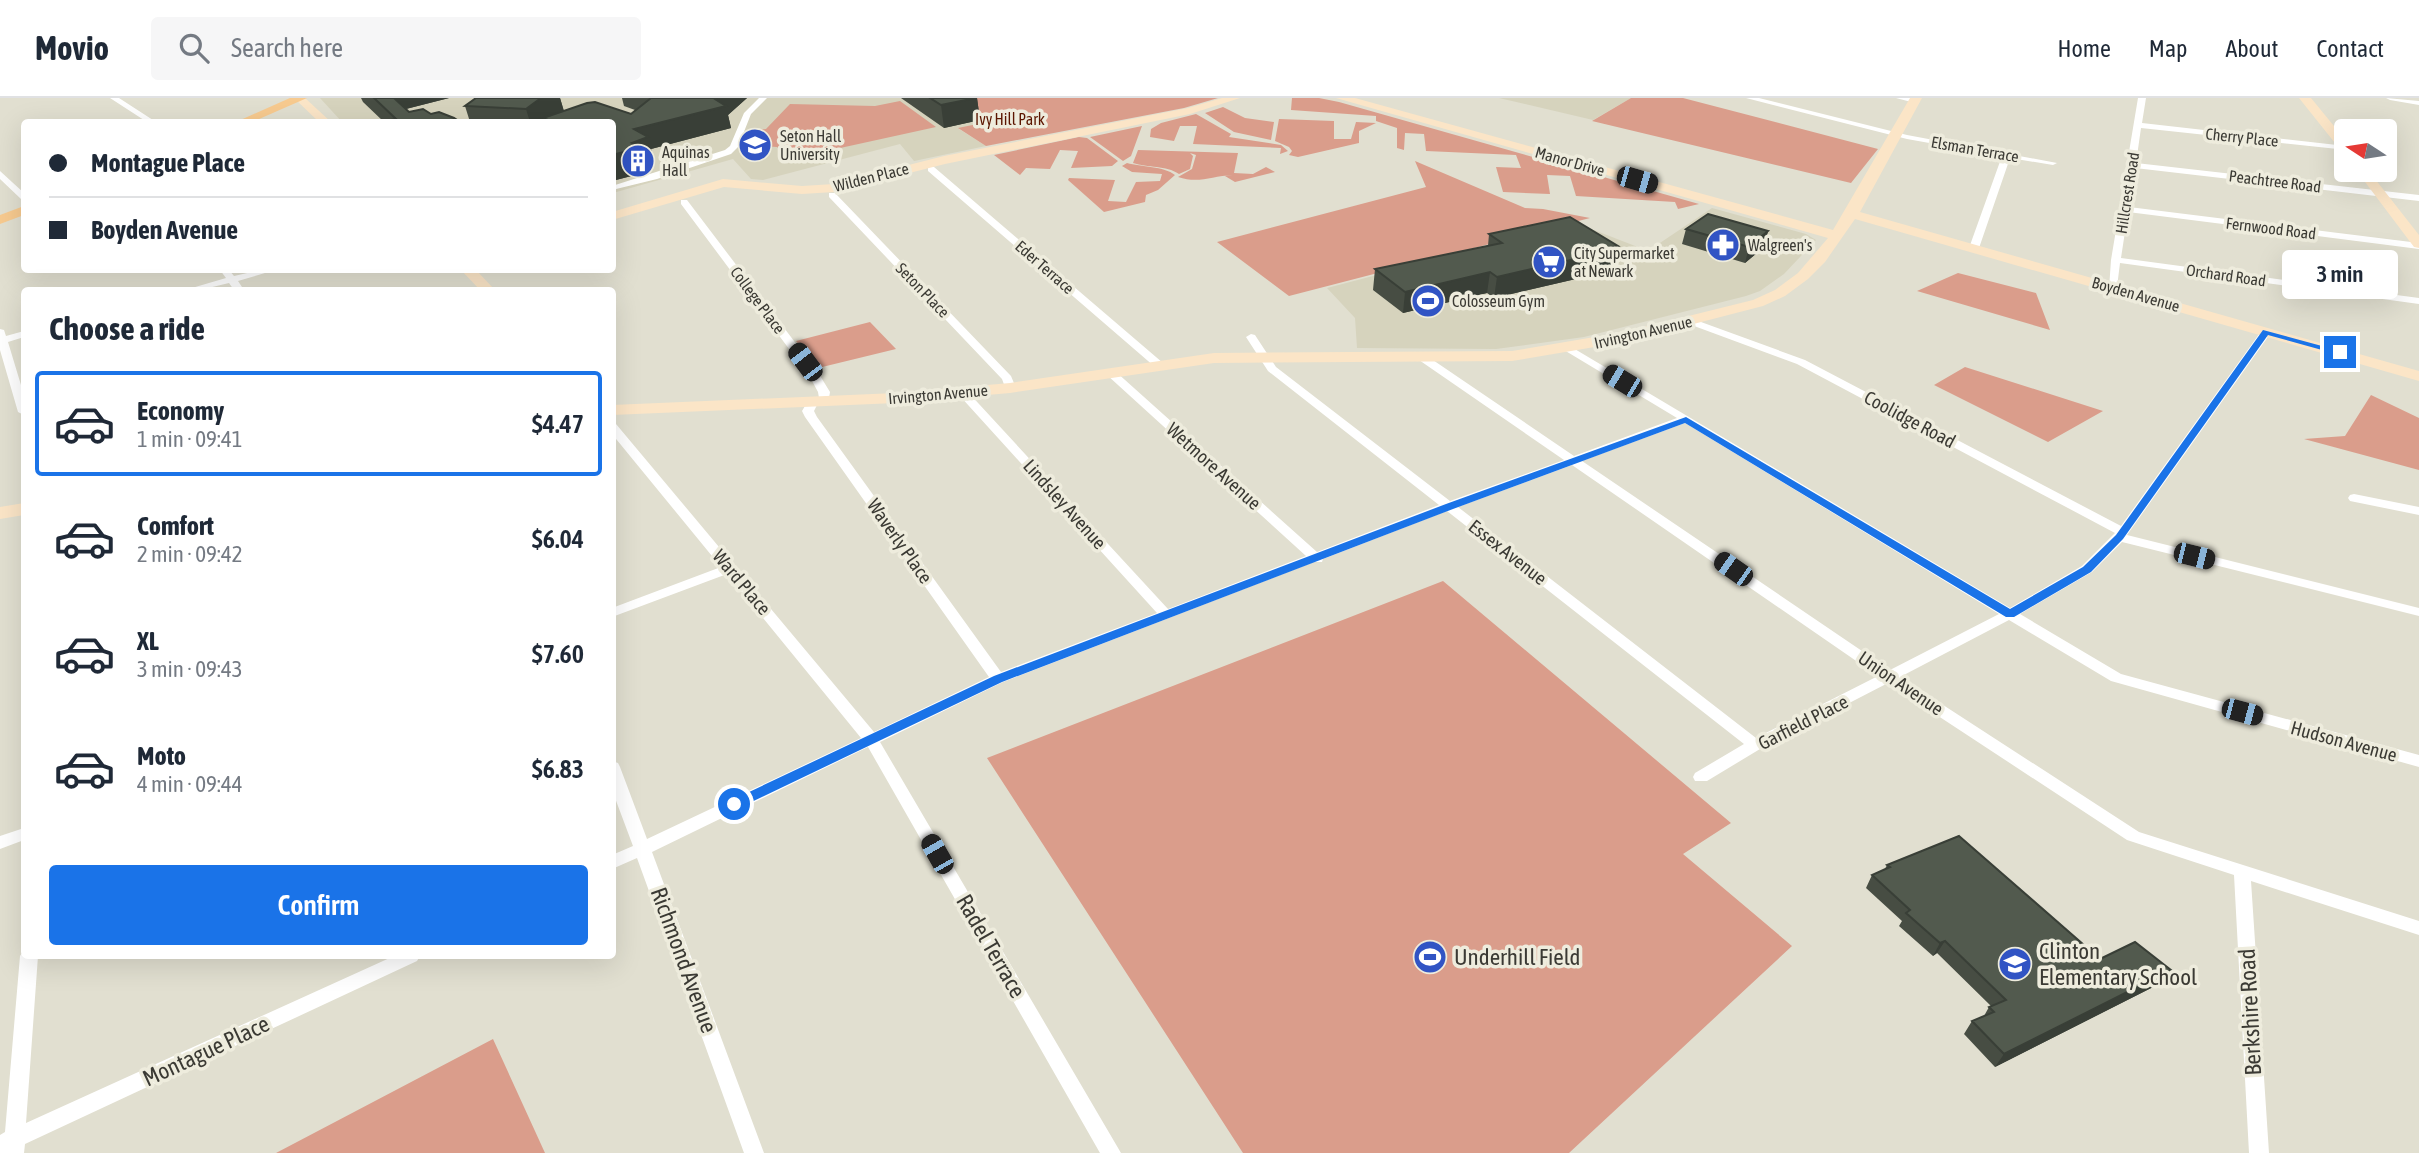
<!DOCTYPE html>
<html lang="en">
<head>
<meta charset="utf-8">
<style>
	body { margin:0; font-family:"Asap Condensed",sans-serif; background:#f6f6f7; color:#1f2937; height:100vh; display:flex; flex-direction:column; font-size:26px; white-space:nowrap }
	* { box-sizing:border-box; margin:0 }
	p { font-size:23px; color:#747a83 }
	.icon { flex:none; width:38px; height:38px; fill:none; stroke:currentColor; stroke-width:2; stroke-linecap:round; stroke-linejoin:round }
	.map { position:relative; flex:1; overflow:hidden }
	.sheet { position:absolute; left:21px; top:189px; width:595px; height:672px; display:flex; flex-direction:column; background:#fff; border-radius:7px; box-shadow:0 7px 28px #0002 }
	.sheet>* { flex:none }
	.hud { position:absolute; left:21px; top:21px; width:595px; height:154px; border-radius:7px; box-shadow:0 7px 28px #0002; display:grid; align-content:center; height:154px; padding:0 28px; background:#fff }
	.needle { width:46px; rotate:282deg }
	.tools { position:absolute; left:2334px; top:21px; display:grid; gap:14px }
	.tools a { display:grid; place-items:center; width:63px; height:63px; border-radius:7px; background:#fff; box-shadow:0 7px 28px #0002; font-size:35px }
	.end { position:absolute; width:32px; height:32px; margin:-16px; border:9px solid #1a73e8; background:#fff; box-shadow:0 0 0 4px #fff }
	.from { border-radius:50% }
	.bubble { position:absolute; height:49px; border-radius:7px; background:#fff; box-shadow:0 7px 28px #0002; font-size:23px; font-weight:600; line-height:49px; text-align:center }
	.car { position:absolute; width:21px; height:42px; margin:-21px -10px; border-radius:9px; box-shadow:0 0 5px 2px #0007; background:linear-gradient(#222 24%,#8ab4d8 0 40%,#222 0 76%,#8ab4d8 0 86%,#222 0) }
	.hud b { display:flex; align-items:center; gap:24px; height:66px; font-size:26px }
	.hud b+b { border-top:2px solid #e0e1e3 }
	.hud i { width:18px; height:18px; background:#1f2937 }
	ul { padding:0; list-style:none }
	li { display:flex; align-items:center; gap:21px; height:105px; margin:0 14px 10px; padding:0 14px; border:4px solid transparent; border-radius:7px }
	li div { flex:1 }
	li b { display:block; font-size:26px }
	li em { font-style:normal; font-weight:600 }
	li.selected { border-color:#1a73e8 }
	li>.icon { width:63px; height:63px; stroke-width:1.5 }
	h2 { padding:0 28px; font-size:32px; line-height:84px }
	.button { display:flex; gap:14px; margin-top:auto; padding:14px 28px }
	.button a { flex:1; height:80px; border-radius:7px; background:#1a73e8; color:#fff; font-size:28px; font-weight:600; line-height:80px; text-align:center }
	header { display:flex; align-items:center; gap:42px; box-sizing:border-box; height:98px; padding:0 35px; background:#fff; border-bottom:2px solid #e0e1e3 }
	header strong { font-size:33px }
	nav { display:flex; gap:38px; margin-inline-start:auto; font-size:24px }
	.search { width:490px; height:63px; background:#f6f6f7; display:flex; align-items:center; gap:18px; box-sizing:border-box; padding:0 24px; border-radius:7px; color:#747a83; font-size:26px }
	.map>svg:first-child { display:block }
	.built { fill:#d6d3bd }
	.green { fill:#da9d8b }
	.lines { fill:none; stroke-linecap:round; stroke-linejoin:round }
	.street { fill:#fff; fill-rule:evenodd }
	.secondary { fill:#fbe5c7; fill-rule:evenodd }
	.primary { fill:#f7ca8f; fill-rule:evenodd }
	.wall { fill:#474d43 }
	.shaded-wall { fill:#393f37 }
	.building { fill:#525a4e; stroke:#393f37; stroke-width:2 }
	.route { fill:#1a73e8 }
	.labels { text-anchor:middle; stroke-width:7; stroke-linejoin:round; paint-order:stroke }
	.far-park-label { font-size:16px; fill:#5c1601; stroke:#eeecdd }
	.far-poi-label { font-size:16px; fill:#3b3a34; stroke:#eeecdd; text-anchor:start }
	.far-street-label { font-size:16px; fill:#3b3a34; stroke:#eeecdd }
	.street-label { font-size:19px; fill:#3b3a34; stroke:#eeecdd }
	.near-street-label { font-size:23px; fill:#3b3a34; stroke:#eeecdd }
	.near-poi-label { font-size:23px; fill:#3b3a34; stroke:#eeecdd; text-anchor:start }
</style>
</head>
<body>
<header>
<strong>Movio</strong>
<div class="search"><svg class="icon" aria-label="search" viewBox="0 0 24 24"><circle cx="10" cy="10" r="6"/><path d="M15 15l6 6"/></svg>Search here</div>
<nav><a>Home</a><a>Map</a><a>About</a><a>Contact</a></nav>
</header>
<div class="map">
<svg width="2419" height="1055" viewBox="0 0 2419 1055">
	<rect width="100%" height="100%" fill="#e1dfd0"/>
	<!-- built -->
	<path class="built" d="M320,0H956L987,24L959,31L986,48L914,63L900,46L763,82L751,81L733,61L613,95L612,24H342Z
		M1499,0H1631L1593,22Z
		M1712,110L1806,136L1816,142L1784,176L1760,193L1746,198L1584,239L1496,251L1357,250L1355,220L1327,190L1576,125L1648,153Z"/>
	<!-- green -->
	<path class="green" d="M956,0H1218L1184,10L986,48L958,30L987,24Z
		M1292,0H1319L1339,4L1699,106L1678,111L1675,104L1576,98L1570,78L1547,77L1550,96L1503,94L1496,69L1521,70L1516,57L1426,53L1424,36L1405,35L1404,52L1397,50V30L1376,23V18L1291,12Z
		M1631,0H1683L1878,51L1851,85L1592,23Z
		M900,3L936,29L790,61L777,49L749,47L761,35L758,32L766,31L790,6L875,8Z
		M1223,9L1245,20L1274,24L1271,42L1234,34L1205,15Z
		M1196,16L1231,36L1229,39L1281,47L1288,53L1280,56L1281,50L1193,46L1197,28H1180L1174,43L1150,39L1151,31L1161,25Z
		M1279,21L1334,23V41H1351L1356,24L1376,25L1359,33V45L1298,59L1289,57L1292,53L1289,49L1275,43Z
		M1142,28L1131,58L1123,63L1090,39Z
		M1079,39L1087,40L1118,63L1112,68L1071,70L1078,53L1060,52L1050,71L1026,70L1020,77L994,57Z
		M1138,52L1238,55L1234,75L1253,76L1266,69L1275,74L1235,84L1225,78L1233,77C1211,78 1199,86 1178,79L1192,71L1196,57L1190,55L1193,58L1190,71L1179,76C1166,67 1148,70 1133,65Z
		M1415,63L1525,110L1543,111L1590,120L1289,198L1217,144L1426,89Z
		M1127,65C1141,69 1164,68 1175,77L1158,92L1146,97L1145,104L1104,114L1068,82L1069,80L1115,82L1108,103L1126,104L1136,84L1160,83L1162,76L1132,74L1122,68Z
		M1958,175L2036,195L2050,232L1917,193Z
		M870,224L896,251L818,270L796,243Z
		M1965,269L2103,313L2048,344L1934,287Z
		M2371,297L2419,320V372L2304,341L2345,338Z
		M1443,483L1731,725L1683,756L1792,848L1569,1055H1243L987,660Z
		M493,941L545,1055H276Z"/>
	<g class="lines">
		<!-- street -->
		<path class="street" d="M110,0H119L156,24H147Z
			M759,0H767L751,16L738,49L731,56L657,81L612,92V88L725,52L730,48L744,15Z
			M1746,0H1759L1907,37L2057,65L2053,67L2010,60L1979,150L1974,153L1969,150L2002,58L1907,41Z
			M1896,0H1911L1919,3L1915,5Z
			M2138,0H2146L2142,25L2346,48L2347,52L2141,30L2136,65L2419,97V103L2135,70L2129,109L2419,145V151L2128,114L2121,160L2419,200V206L2120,165L2117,189L2109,191L2111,162Z
			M2386,0L2419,3V7L2390,2Z
			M928,69H934L1163,265V269H1155L928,73Z
			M0,73L24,95V101H21L0,81Z
			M829,95H835L1011,278L1016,290L1014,292H1006L1002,281L829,99Z
			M681,102H687L819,276L830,294L828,306H820L818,294L810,279L681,106Z
			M220,172H229L234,178L260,172H275L238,183L244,192H234L229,185L200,192H185L226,180Z
			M1690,220L1805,262L2121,428L2262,232H2270V236L2127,437L2419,510V518L2122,444L2092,474L2020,516L2121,576L2419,657V669L2111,583L2009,522L1900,579L2139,734L2419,823V837L2251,783L2269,1055H2249L2234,777L2127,742L1888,585L1760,651L1707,683H1695L1693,679L1695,675L1744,646L1447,413L1323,461L1322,464H1314L1003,584L880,644L1121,1055H1100L868,649L652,754L764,1055H744L637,760L612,771V757L633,748L612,692V663L618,665L620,669L647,741L861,640L727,476L612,519V510L721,469L612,336V325L616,326L874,634L989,579L805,319L802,313L808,303L812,302L818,305L814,313L817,319L1001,574L1157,515L959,297V293H967L1168,511L1306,458L1107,277V273H1115L1317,454L1439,407L1268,273L1246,239L1251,236L1255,237L1276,269L1450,403L1564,362L1419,262V258H1427L1574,358L1677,320L1564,252L1563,250L1568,247L2010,510L2082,468L2115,435L1797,266L1686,225L1685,223ZM1685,325L1999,516L1890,572L1582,363ZM1572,367L1878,578L1756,640L1458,409Z
			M0,231L4,232L6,238L24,233V239L8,244L24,297V317L18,314L0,252Z
			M2354,396L2419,409V417L2350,403L2348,400L2350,397Z
			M24,730V742L0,751V738Z
			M24,852V858H38L26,1025L394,858H420L417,863L25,1046L24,1055H0V1037L5,1034L20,858Z"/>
		<!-- secondary -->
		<path class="secondary" d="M294,0H305L331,24H319Z
			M1222,0H1240L1190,16L945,66L834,94L802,96L724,89L612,122V114L723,81L802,88L834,86L944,58L1188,10Z
			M1336,0H1355L1833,132L1910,0H1922L1860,114L2419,273V283L1855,121L1825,164L1808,181L1785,198L1763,208L1624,244L1512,263L1214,265L1010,295L896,305L612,317V307L896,295L1010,285L1214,255L1512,253L1624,234L1753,202L1775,192L1798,175L1828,140Z
			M2299,0H2311L2347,44V56L2343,55Z
			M2356,72H2368L2419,137V150L2414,149Z
			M461,172H476L495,192H480Z
			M24,405V417L0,421V409Z"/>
		<!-- primary -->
		<path class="primary" d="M290,0H307L252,24H236Z
			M24,108V117L0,126V117Z"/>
	</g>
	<!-- wall -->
	<path class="wall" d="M361,0H449L406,11L409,14L431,16L384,24L363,4Z
		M560,0L564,13L631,16L635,12L624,8L622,0H747L728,17L731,30L651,51L654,63L644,67L645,73L643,75L612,83V24H470L465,8Z
		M901,0H977L980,22L944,30Z
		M1686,131L1768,133L1764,149L1745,165L1682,146Z
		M1489,136L1618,148L1614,168L1594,173L1593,177L1494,200L1487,195L1403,215L1373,192L1375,171L1488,148Z
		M1887,767L2100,861L2161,885L1995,969L1964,936L1972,923L1984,918L1989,909L1991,908L1937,855L1933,858L1899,828L1902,823L1866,790L1872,777L1885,771Z"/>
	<!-- shaded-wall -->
	<path class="shaded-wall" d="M388,0H449L394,14Z
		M541,0H560L564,14L543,20L545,24H530L526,11Z
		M716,0H747L728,17L731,30L651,51L654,63L644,67L645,73L643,75L612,83V57L632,45L634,31Z
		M977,0L980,22L944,30L941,7Z
		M1768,133L1764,149L1745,165L1749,149Z
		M1618,148L1614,168L1594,173L1593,177L1494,200L1497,179Z
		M1490,174L1487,195L1403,215L1405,194Z
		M1945,843L1937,855L1933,858L1940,845Z
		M2171,872L2161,885L1995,969L2004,956Z"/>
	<!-- building -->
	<path class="building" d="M374,0H394L409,14L423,11L431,16L439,14L454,20L460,24H381L396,21Z
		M476,0H541L526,11L465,8Z
		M651,0H716L715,1L726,8L634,31L648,39L632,45L639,49L636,51L612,57V24H553L543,20L587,5L595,4L631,16Z
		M930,0H976L941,7Z
		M1708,116L1768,133L1749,149L1686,131Z
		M1570,119L1618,148L1593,153L1597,156L1497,179L1490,174L1405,194L1375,171L1502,145L1489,136Z
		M1959,738L2100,861L2135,844L2171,872L2004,956L1972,923L1994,914L1989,909L2006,902L1945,843L1940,845L1906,815L1910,812L1872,777L1890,769L1887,767Z"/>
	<!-- route -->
	<path class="route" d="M2263,232L2344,254L2340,257L2268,237L2123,441L2091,474L2014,519H2006L1685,325L1453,411L1002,584L739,710H730L728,706L730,703L994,578L1446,406L1686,319L2010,511L2083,469L2116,437Z"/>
	<!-- icons -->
	<defs>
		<symbol id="university-disc" viewBox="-11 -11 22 22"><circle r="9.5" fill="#3154c4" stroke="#eeecdd"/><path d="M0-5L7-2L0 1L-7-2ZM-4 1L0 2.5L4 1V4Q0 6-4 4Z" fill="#fff"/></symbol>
		<symbol id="building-disc" viewBox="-11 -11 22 22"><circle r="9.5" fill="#3154c4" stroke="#eeecdd"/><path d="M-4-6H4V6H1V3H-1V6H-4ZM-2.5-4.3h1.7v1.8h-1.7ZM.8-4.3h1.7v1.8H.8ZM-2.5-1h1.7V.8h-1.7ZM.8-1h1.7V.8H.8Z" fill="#fff"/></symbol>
		<symbol id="pharmacy-disc" viewBox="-11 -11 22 22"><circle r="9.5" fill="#3154c4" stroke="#eeecdd"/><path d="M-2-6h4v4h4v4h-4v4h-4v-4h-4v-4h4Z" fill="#fff"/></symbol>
		<symbol id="supermarket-disc" viewBox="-11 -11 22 22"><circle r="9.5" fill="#3154c4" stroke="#eeecdd"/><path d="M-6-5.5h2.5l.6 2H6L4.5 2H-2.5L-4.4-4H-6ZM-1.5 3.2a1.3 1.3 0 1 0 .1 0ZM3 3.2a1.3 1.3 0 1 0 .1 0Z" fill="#fff"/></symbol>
		<symbol id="stadium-disc" viewBox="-11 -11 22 22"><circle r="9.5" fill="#3154c4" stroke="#eeecdd"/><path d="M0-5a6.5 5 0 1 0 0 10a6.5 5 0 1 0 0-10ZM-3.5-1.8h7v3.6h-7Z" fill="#fff"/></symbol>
		<symbol id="school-disc" viewBox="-11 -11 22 22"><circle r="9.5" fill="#3154c4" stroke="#eeecdd"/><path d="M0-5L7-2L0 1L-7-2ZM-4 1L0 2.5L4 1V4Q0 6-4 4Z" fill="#fff"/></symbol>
	</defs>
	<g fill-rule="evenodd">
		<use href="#university-disc" x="736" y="28" width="38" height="38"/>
		<use href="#building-disc" x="619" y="44" width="38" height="38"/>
		<use href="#pharmacy-disc" x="1704" y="128" width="38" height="38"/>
		<use href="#supermarket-disc" x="1530" y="145" width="38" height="38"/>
		<use href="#stadium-disc" x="1409" y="184" width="38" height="38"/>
		<use href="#stadium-disc" x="1411" y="840" width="38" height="38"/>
		<use href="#school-disc" x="1996" y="847" width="38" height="38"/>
	</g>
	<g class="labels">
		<!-- far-park labels -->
		<g class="far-park-label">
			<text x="1010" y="27">Ivy Hill Park</text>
		</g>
		<!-- far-poi labels -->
		<g class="far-poi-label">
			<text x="780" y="44">Seton Hall<tspan x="780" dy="18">University</tspan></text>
			<text x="662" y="60">Aquinas<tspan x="662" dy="18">Hall</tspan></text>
			<text x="1748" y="153">Walgreen's</text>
			<text x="1574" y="161">City Supermarket<tspan x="1574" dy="18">at Newark</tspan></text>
			<text x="1452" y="209">Colosseum Gym</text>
		</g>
		<!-- far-street labels -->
		<g class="far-street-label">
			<text transform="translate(2242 39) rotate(6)" y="6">Cherry Place</text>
			<text transform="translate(1975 51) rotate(10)" y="6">Elsman Terrace</text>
			<text transform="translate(1570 63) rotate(16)" y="6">Manor Drive</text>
			<text transform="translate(871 79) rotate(-14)" y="6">Wilden Place</text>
			<text transform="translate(2275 83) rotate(7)" y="6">Peachtree Road</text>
			<text transform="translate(2127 95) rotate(-81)" y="6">Hillcrest Road</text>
			<text transform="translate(2271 130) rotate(7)" y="6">Fernwood Road</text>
			<text transform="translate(1045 169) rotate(41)" y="6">Eder Terrace</text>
			<text transform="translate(2226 177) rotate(8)" y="6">Orchard Road</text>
			<text transform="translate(923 192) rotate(46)" y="6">Seton Place</text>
			<text transform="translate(2136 196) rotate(16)" y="6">Boyden Avenue</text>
			<text transform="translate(758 202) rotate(53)" y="6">College Place</text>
			<text transform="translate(1643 234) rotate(-13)" y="6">Irvington Avenue</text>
			<text transform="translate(938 296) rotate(-5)" y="6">Irvington Avenue</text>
		</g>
		<!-- street labels -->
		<g class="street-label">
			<text transform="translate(1910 321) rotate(28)" y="7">Coolidge Road</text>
			<text transform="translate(1214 368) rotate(42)" y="7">Wetmore Avenue</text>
			<text transform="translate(1065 406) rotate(48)" y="7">Lindsley Avenue</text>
			<text transform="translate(900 443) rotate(55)" y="7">Waverly Place</text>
			<text transform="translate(1508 454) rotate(38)" y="7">Essex Avenue</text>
			<text transform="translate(742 484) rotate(50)" y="7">Ward Place</text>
			<text transform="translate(1901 585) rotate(34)" y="7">Union Avenue</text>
			<text transform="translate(1803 624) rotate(-27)" y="7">Garfield Place</text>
			<text transform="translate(2344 643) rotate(15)" y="7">Hudson Avenue</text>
		</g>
		<!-- near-street labels -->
		<g class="near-street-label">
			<text transform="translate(991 848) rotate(60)" y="8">Radel Terrace</text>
			<text transform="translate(684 862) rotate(70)" y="8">Richmond Avenue</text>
			<text transform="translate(2250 914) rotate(-93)" y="8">Berkshire Road</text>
			<text transform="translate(206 953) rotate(-25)" y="8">Montague Place</text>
		</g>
		<!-- near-poi labels -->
		<g class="near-poi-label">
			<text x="2039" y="861">Clinton<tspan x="2039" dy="26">Elementary School</tspan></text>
			<text x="1454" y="867">Underhill Field</text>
		</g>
	</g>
</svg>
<div class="tools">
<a><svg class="needle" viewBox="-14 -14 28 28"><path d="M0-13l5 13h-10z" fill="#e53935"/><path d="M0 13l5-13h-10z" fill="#747a83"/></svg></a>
</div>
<i class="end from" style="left:734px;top:706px"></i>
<i class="end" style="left:2340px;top:254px"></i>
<div class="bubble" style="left:2282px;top:152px;width:116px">3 min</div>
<i class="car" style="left:1637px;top:82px;rotate:106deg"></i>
<i class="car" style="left:805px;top:264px;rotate:323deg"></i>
<i class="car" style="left:1622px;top:283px;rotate:301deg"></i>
<i class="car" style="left:2194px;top:458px;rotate:104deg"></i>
<i class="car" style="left:1733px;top:471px;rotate:305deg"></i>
<i class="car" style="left:2242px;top:614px;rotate:105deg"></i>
<i class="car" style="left:937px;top:756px;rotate:330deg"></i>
<div class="hud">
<b><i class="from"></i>Montague Place</b>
<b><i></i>Boyden Avenue</b>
</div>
<section class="sheet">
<h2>Choose a ride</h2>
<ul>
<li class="selected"><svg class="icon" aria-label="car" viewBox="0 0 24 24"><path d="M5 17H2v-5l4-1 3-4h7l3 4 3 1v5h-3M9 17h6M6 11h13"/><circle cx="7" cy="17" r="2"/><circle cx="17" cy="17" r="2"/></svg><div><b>Economy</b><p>1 min · 09:41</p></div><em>$4.47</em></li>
<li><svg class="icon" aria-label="car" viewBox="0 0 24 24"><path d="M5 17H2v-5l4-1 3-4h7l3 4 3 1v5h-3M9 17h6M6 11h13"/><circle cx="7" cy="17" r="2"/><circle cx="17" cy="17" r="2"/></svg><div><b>Comfort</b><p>2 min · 09:42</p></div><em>$6.04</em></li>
<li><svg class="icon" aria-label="car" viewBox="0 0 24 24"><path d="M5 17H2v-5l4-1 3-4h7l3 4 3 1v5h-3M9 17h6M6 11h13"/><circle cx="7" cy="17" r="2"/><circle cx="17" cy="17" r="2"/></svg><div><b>XL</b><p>3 min · 09:43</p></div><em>$7.60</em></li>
<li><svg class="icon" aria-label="car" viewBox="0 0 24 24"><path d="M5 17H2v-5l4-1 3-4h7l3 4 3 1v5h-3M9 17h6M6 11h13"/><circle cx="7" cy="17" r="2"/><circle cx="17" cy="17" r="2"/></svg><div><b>Moto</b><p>4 min · 09:44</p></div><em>$6.83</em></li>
</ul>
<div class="button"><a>Confirm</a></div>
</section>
</div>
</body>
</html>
